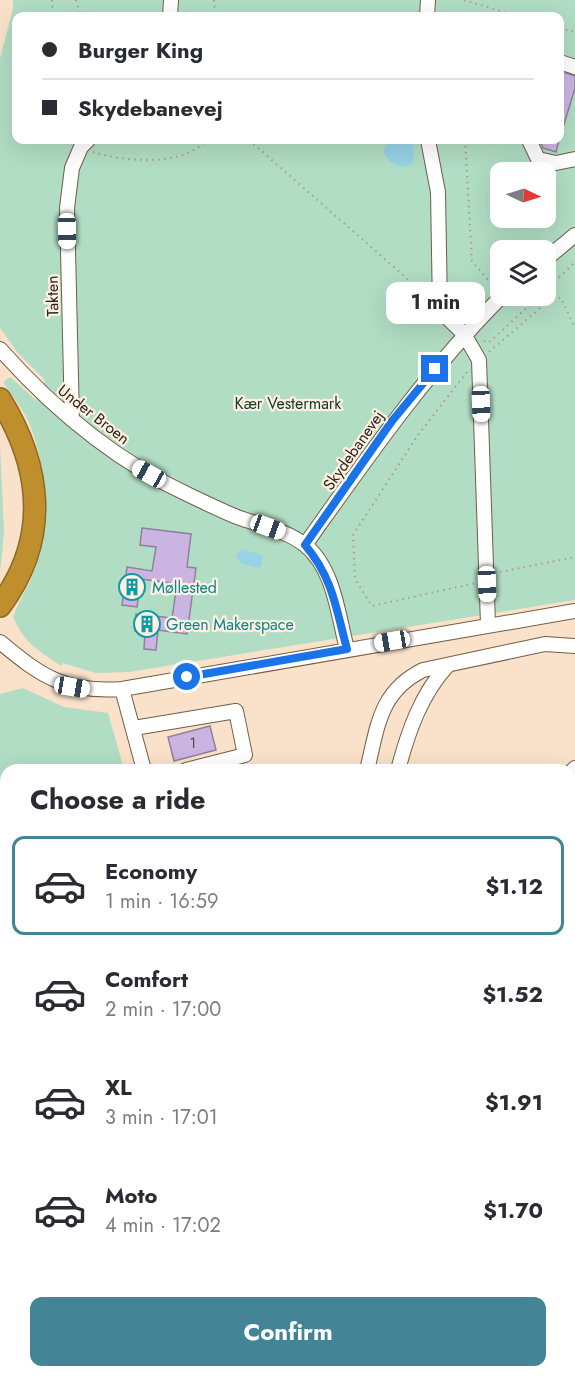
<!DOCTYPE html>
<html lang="en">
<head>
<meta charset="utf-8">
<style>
	body { margin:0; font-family:Jost,sans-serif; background:#f7f7f7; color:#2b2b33; height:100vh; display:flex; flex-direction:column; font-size:22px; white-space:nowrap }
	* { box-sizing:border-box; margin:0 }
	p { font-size:20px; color:#7c7c81 }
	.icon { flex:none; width:33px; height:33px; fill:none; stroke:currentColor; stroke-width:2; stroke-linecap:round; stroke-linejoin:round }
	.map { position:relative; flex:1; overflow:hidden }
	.drawer { position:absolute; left:0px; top:764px; width:576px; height:614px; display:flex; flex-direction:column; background:#fff; border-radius:18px 18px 0 0; box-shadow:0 6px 24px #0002 }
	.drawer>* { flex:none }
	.guide { position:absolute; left:12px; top:12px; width:552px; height:132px; border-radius:12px; box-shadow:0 6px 24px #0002; display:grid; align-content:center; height:132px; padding:0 30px; background:#fff }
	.needle { width:39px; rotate:94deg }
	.fabs { position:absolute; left:490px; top:162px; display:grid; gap:12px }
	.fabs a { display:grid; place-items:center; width:66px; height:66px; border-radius:12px; background:#fff; box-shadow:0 6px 24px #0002; font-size:30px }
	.end { position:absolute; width:27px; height:27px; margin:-14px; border:8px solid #1a73e8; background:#fff; box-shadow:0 0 0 3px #fff }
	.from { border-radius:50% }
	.bubble { position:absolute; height:42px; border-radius:12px; background:#fff; box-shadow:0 6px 24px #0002; font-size:20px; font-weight:700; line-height:42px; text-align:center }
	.car { position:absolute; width:18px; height:36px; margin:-18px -9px; border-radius:8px; box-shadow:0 0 4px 2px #0007; background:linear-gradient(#fff 24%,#345 0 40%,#fff 0 76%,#345 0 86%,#fff 0) }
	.guide b { display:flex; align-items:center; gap:21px; height:57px; font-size:22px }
	.guide b+b { border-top:2px solid #e1e1e2 }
	.guide i { width:15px; height:15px; background:#2b2b33 }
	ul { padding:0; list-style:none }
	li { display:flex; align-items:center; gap:18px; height:99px; margin:0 12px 9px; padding:0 18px; border:3px solid transparent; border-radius:12px }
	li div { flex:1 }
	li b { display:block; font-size:22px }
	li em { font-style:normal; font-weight:700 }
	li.active { border-color:#438597 }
	li>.icon { width:54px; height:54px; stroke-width:1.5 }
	h2 { padding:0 30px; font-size:27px; line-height:72px }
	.button { display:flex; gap:12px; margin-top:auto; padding:12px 30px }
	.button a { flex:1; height:69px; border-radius:12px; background:#438597; color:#fff; font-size:24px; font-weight:700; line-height:69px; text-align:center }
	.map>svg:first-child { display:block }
	.green { fill:#b1ddc4; fill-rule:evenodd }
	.water { fill:#95d3e5 }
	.building { fill:#cbb4e2; stroke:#8d819b; stroke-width:1.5 }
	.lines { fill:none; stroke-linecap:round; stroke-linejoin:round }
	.minor-casing { stroke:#715d47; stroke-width:16 }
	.highway-casing { stroke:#8c6927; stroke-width:24 }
	.path { stroke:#ac9a87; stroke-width:2; stroke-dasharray:1.5 4.5; stroke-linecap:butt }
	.minor { stroke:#fff; stroke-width:14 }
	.highway { stroke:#bf8f2e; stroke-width:21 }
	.route { stroke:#1a73e8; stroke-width:8 }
	.labels { text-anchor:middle; stroke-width:4.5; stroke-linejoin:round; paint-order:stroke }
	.number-label { font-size:14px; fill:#54474c }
	.street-label { font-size:16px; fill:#2c231a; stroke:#fff1e2 }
	.park-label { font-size:16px; fill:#0d3926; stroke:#fff1e2 }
	.culture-label { font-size:16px; fill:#0d838f; stroke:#fff1e2; text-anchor:start }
</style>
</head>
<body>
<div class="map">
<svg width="575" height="1376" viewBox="0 0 575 1376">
	<rect width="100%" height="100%" fill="#f9e2c9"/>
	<!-- green -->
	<path class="green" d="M13,0H575V600L129,672L96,673L62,663L61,666C38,650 25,644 13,617C18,603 25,592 31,579C51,530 49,475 30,425C24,410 12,396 3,382L10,377L36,400L45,380L18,353L0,328V58L13,9ZM16,16H560V140H16ZM501,172H546V218H501ZM501,250H546V296H501Z
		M0,444L4,533L0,573Z
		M23,688L64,707L108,713L124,769L6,770V920L0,906V694Z
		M570,1355L575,1366V1376H205L203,1371H570Z"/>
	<!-- water -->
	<path class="water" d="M390,140H411L414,152L413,163L402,167L390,162L383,151Z
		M242,549L262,555V565L259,568L240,563L236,556Z"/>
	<!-- building -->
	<path class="building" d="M560,71L575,76V88L562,131H560Z
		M540,140H559L556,152L543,148Z
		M142,528L191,534L187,567L196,568L187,634L158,630L156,650L144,649L145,632L135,631L136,614L172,618L177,584L141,579L137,607L122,605L127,567L152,571L156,547L140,545Z
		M210,726L216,750L174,761L168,737Z"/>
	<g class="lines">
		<defs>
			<path id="minor" d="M170,16L171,0
				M427,16L428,0
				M560,62L575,67
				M428,140L438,192L440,310
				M529,140L538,159L556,163L575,159
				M546,259L575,235
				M419,290L464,334L479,360L488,625
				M0,349C54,410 117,462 191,496C206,503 222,511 237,517C259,525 286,530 305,545C334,568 338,615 347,649
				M72,420L67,208L72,168L81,147L88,140
				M305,545C367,458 427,371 502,296
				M0,642C42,677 66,693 122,689L575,611
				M122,689L144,770
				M134,728L236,711L245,755L186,770
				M367,770C378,726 379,692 423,670L545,644L575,646
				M398,770C408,732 421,694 448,665
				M570,773L575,768
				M570,862L575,859
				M570,913L575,915
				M0,1229V1231
				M570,1317L575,1328"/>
			<path id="highway" d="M0,399C42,467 50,539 0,606
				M0,955L6,969
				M0,1005L6,1016
				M172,1371L174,1376"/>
		</defs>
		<!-- minor casing -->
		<use href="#minor" class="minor-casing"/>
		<!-- highway casing -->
		<use href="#highway" class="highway-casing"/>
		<!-- path -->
		<path class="path" d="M52,0L53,16
			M76,0L81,16
			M214,0L215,16
			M464,0L517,16
			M560,28L575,32
			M249,140L411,282
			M465,140L472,261L494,287
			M93,152C126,162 182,167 207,140
			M546,290L575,262
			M484,341L488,343L540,296
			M489,352L553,297L561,298L575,328
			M467,372L418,435L353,535L355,579L372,606L476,583
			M500,572L575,557
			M570,953L575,937
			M570,1290L575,1300"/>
		<!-- minor -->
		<use href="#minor" class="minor"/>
		<!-- highway -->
		<use href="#highway" class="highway"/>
	</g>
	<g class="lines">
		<!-- route -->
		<path class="route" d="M187,677L347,649C336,609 333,578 305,545L392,421L435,369"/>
	</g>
	<!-- icons -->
	<defs>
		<symbol id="building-ring" viewBox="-11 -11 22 22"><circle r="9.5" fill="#fff1e2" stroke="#0f9aa8" stroke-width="1.5"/><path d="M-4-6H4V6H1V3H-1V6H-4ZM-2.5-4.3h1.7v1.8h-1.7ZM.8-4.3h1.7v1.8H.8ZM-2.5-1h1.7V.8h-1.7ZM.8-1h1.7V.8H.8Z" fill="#0f9aa8"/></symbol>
	</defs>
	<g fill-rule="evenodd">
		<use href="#building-ring" x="117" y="572" width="30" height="30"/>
		<use href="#building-ring" x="132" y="609" width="30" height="30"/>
	</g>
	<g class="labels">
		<!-- number labels -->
		<g class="number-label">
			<text x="193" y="748">1</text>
		</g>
		<!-- street labels -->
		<g class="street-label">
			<text transform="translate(52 296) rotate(-91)" y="6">Takten</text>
			<text transform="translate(94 414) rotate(38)" y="6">Under Broen</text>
			<text transform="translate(353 450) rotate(-55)" y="6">Skydebanevej</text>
		</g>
		<!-- park labels -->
		<g class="park-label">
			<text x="288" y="409">Kær Vestermark</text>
		</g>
		<!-- culture labels -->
		<g class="culture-label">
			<text x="152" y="593">Møllested</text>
			<text x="166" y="630">Green Makerspace</text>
		</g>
	</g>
</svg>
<div class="fabs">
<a><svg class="needle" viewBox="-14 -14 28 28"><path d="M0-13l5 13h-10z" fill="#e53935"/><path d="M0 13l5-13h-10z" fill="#7c7c81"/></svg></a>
<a><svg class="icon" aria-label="layers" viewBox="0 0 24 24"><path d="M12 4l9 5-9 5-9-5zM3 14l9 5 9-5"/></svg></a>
</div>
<i class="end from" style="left:187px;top:677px"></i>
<i class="end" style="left:435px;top:369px"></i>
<div class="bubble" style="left:386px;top:282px;width:99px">1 min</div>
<i class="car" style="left:67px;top:231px;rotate:179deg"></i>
<i class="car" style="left:481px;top:404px;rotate:178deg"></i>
<i class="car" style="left:149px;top:474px;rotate:299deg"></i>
<i class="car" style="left:268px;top:527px;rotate:110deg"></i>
<i class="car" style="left:487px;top:584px;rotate:178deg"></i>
<i class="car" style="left:392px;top:641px;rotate:260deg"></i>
<i class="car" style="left:72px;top:687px;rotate:99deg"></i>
<div class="guide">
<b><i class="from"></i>Burger King</b>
<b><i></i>Skydebanevej</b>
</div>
<section class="drawer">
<h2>Choose a ride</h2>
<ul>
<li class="active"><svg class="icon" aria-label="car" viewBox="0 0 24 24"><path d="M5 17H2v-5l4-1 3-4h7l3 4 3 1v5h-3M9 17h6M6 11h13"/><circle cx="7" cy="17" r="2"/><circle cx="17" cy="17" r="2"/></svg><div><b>Economy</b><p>1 min · 16:59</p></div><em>$1.12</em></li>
<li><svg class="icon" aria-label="car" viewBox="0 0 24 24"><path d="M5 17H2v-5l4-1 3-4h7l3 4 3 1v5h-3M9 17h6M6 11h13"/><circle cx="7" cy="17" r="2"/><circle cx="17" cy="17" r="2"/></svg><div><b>Comfort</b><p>2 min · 17:00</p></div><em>$1.52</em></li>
<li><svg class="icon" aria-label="car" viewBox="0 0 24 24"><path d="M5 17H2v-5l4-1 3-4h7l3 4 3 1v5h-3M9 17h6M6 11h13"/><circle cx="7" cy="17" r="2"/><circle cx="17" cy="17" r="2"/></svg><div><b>XL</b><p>3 min · 17:01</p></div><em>$1.91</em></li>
<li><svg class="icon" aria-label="car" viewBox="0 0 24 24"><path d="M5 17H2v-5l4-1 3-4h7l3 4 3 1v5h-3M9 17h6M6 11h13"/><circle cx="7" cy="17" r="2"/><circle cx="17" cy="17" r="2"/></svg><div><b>Moto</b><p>4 min · 17:02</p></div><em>$1.70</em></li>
</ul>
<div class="button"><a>Confirm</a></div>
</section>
</div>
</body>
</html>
